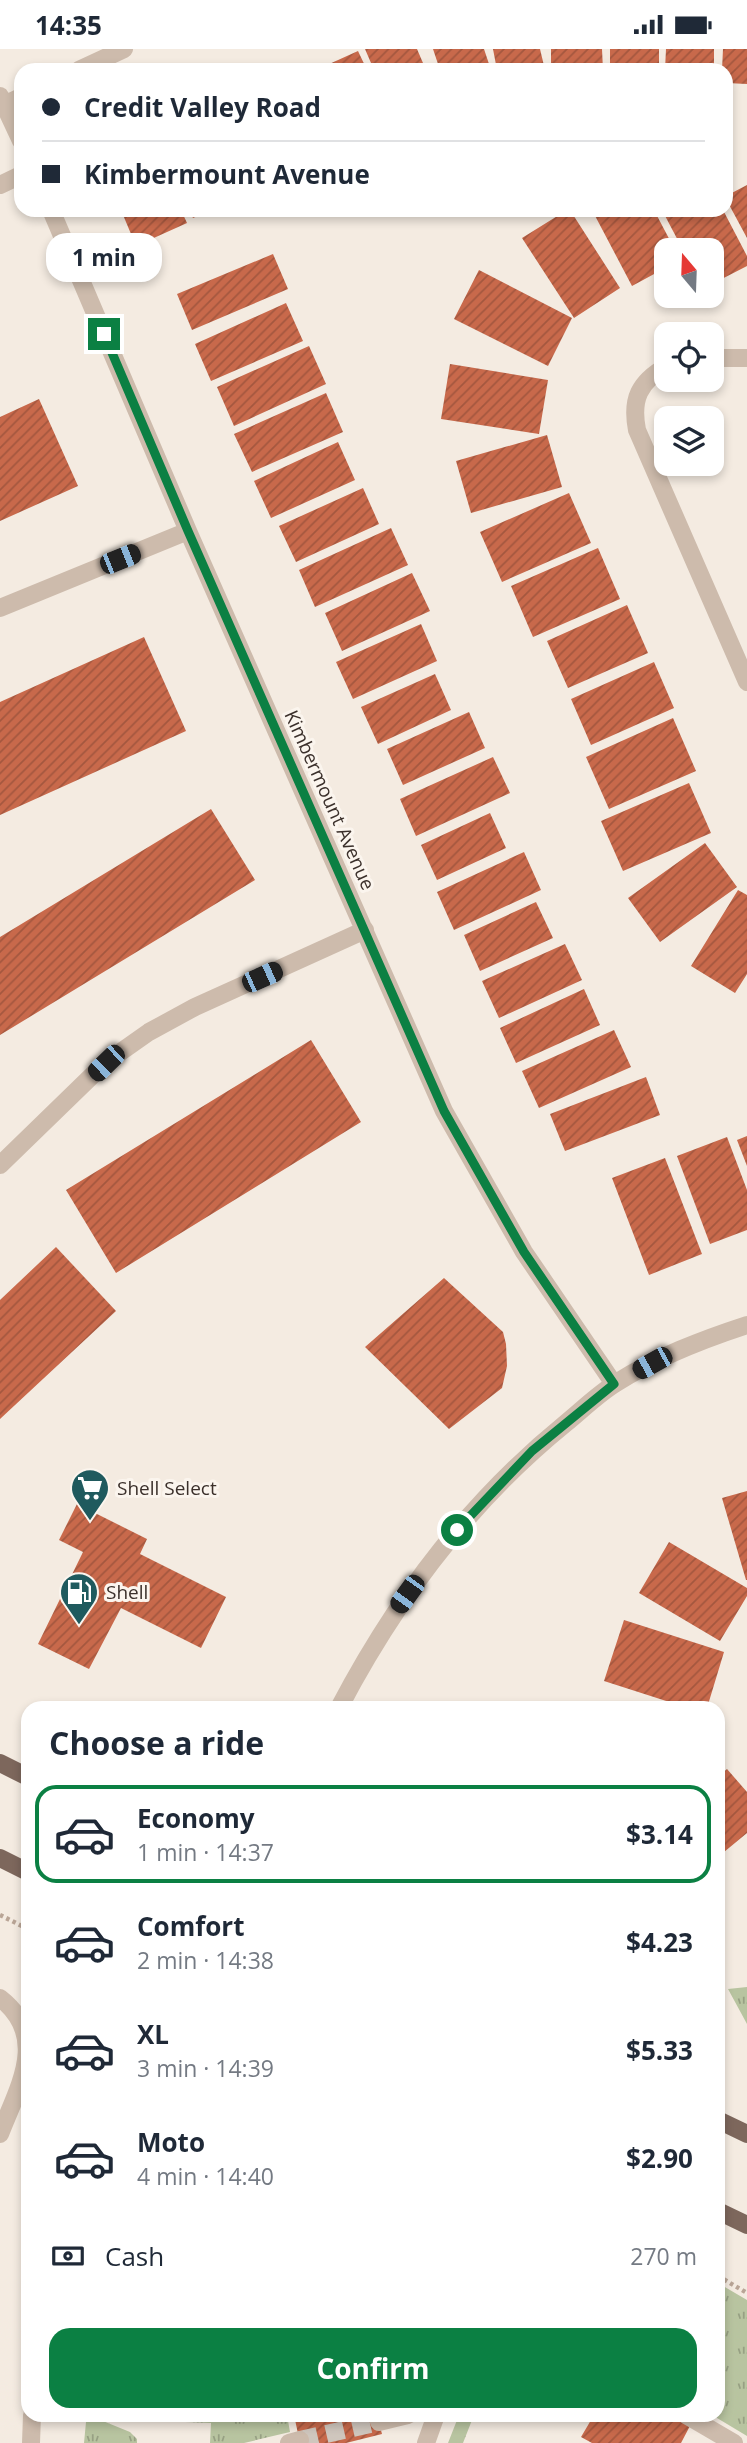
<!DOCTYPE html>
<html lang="en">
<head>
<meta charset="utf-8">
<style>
	body { margin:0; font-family:"Open Sans",sans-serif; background:#f6f6f7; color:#1f2937; height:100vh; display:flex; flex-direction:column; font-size:26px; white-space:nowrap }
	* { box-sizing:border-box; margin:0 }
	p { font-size:23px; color:#747a83 }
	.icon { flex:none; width:38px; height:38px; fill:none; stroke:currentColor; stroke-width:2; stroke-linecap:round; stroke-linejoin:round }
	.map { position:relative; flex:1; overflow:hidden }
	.details { position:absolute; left:21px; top:1652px; width:704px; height:721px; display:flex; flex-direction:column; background:#fff; border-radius:21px; box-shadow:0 4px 10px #0003 }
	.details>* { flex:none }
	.top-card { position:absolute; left:14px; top:14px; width:719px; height:154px; border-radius:21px; box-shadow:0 4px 10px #0003; display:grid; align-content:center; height:154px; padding:0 28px; background:#fff }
	.needle { width:46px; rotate:341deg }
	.tools { position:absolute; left:654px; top:189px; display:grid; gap:14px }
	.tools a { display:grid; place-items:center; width:70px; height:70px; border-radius:14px; background:#fff; box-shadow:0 4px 10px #0003; font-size:35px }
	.end { position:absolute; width:32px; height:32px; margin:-16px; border:9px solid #0b8043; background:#fff; box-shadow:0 0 0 4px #fff }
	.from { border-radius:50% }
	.bubble { position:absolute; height:49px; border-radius:21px; background:#fff; box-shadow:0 4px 10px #0003; font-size:23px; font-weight:700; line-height:49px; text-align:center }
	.car { position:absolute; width:21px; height:42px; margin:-21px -10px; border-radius:9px; box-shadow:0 0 5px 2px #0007; background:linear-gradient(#222 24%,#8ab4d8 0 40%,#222 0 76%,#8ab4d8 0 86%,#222 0) }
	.top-card b { display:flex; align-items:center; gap:24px; height:66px; font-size:26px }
	.top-card b+b { border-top:2px solid #e0e1e3 }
	.top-card i { width:18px; height:18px; background:#1f2937 }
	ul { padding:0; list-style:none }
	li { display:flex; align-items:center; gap:21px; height:98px; margin:0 14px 10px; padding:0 14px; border:4px solid transparent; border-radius:21px }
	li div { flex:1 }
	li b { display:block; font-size:26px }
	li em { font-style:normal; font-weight:700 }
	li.selected { border-color:#0b8043 }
	li>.icon { width:63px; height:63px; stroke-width:1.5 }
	h2 { padding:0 28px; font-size:32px; line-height:84px }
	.pay { display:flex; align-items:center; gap:18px; height:77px; padding:0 28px; font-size:26px }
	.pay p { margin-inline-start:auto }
	.cta { display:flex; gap:14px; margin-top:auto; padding:14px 28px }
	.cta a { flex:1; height:80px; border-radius:21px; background:#0b8043; color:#fff; font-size:28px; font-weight:700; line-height:80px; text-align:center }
	.status { display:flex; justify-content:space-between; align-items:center; height:49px; padding:0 35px; background:#fff; direction:ltr }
	.status svg { height:19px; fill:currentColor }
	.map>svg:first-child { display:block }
	.grass { fill:url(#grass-tufts) }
	.building { fill:url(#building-hatch) }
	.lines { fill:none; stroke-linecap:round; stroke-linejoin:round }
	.minor-tunnel { stroke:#cfc6bd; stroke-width:18; stroke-dasharray:18 9; stroke-linecap:butt }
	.path { stroke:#b9a596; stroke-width:4.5; stroke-dasharray:3.5 3.5; stroke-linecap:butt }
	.minor { stroke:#cdbbac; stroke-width:18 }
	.major { stroke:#7d675c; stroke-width:18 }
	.route { stroke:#0b8043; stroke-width:9 }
	.labels { text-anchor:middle; stroke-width:6; stroke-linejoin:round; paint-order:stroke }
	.street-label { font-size:19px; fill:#3b302b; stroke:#fbf5ee }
	.poi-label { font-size:19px; fill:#3b302b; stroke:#fbf5ee; text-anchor:start }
</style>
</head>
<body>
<div class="status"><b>14:35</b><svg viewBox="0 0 49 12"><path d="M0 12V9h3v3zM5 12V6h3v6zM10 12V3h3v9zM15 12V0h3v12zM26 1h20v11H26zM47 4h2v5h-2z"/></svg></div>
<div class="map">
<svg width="747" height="2394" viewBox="0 0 747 2394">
	<defs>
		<pattern id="grass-tufts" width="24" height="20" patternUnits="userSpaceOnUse" patternTransform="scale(1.75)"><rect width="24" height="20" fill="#b8c4a0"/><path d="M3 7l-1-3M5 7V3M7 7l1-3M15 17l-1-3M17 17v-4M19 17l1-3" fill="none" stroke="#97a083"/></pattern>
		<pattern id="building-hatch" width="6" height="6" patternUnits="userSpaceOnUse" patternTransform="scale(1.75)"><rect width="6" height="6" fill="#c8694b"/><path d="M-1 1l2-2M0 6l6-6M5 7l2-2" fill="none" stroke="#a4573f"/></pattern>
	</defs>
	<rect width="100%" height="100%" fill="#f4ebe1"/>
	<!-- grass -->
	<path class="grass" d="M747,1938V1975L728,1940Z
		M718,2234L747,2251V2387L712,2366H718Z
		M184,2366H287L290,2383L244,2394H210L211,2374L185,2373Z
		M459,2366H474L463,2394H448Z
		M98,2370L130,2383L137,2390V2394H84L86,2373Z"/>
	<!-- building -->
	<path class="building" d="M365,0H417L426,21H374Z
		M433,0H484L491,21H440Z
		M493,0H540L545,21H497Z
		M551,0H602L603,21H551Z
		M610,0H659V21H610Z
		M666,0H714V21H665Z
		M723,0H747V35L726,34V21H722Z
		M358,2L367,21H316Z
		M747,136V189L726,150V147Z
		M121,161H181L187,174L136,197Z
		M189,161H211L193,169Z
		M567,161H570L620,239L574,269L522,189Z
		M592,161H654L675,201H667V218L632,237Z
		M662,161H723L747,207V217L712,235V201H683Z
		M273,205L288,240L192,281L177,245Z
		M479,221L572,269L548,317L454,270Z
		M286,254L303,292L211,332L195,295Z
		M309,297L326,335L234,377L217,338Z
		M450,315L548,331L539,385L441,370Z
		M326,344L343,383L252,423L234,385Z
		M39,350L78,437L0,472V368Z
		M547,386L562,438L471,464L456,412Z
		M338,393L355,431L271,469L254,432Z
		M363,439L379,475L296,513L279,477Z
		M569,444L591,494L502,533L480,483Z
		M391,479L408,516L315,558L299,521Z
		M598,499L620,550L533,588L511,537Z
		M412,524L430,562L342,602L325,564Z
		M627,556L648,604L568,639L547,592Z
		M421,575L437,612L353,650L336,613Z
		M144,588L186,682L0,766V653Z
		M654,613L674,659L591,696L571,650Z
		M435,625L451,661L378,695L361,658Z
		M469,663L485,699L403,736L387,700Z
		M673,669L696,722L609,760L586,708Z
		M493,708L510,744L416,787L400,750Z
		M689,734L711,784L623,822L601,772Z
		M211,760L255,831L0,986V888Z
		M490,764L506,799L437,831L421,796Z
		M705,794L737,838L660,893L628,849Z
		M524,803L541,841L454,881L437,843Z
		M738,841L747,846V925L735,944L691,917Z
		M536,853L553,889L480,922L464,886Z
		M565,895L582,931L499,969L482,932Z
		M584,940L600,976L516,1014L500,979Z
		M614,981L631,1018L539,1059L522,1022Z
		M311,991L361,1073L116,1224L66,1141Z
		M646,1028L660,1066L565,1102L550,1065Z
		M747,1087V1117L737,1091Z
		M727,1088L747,1141V1181L710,1195L677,1107Z
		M665,1109L702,1205L649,1226L612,1129Z
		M56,1198L116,1262L0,1370V1251Z
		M444,1229L503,1283L506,1295L507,1317L502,1339L449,1380L365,1298Z
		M747,1442V1531H746L722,1449Z
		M77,1455L147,1490L140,1505L226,1548L201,1599L121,1559L89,1620L38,1595L83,1503L59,1491Z
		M669,1493L747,1539V1547L720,1592L639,1544Z
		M624,1571L724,1603L707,1659H688L604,1632Z
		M727,1720L747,1743V1784L718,1808V1728Z
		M294,2366H377L382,2385L346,2394H300Z
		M594,2366H675L691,2375L681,2394H592L581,2388Z"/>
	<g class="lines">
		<!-- minor-tunnel -->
		<path class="minor-tunnel" d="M300,2391L379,2373"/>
		<!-- path -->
		<path class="path" d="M0,1866L28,1880
			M718,2227L747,2244"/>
		<!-- minor -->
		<path class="minor" d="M79,21L124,0
			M0,47L21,92
			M4,56L21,48
			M0,136L21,126
			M51,161L188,482L444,1062L524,1203L614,1335
			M712,309H747
			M667,317C639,333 631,350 637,381L747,633
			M0,559L188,482
			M0,1116L105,1014L149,983L195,958L365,881
			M339,1659C396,1550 470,1452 566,1374C582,1361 598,1345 616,1334C657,1308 701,1291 747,1276
			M0,1949C50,1988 18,2038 0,2085
			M686,2366L734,2394
			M379,2373L408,2366
			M31,2394L32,2366
			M289,2394L300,2391
			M426,2394L436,2366"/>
		<!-- major -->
		<path class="major" d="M0,1714L28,1728
			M0,1809L28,1823
			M718,2071L747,2085
			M718,2162L747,2176"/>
	</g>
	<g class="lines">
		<!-- route -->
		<path class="route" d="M104,285L188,482L444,1062L524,1203L614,1335L532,1402L457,1481"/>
	</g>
	<!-- icons -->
	<defs>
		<symbol id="supermarket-pin" viewBox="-11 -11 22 30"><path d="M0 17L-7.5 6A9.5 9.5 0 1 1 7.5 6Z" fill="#1f5a5e" stroke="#fbf5ee"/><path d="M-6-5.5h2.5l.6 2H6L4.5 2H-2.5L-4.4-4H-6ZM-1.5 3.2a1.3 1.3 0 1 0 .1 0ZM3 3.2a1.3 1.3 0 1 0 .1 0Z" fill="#fff"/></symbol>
		<symbol id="fuel-pin" viewBox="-11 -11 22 30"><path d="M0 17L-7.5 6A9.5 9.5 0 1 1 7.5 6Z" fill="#1f5a5e" stroke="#fbf5ee"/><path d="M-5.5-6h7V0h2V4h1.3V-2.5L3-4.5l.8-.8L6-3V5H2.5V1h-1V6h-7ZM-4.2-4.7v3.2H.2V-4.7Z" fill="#fff"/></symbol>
	</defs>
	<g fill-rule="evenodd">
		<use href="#supermarket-pin" x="68" y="1417" width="44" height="60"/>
		<use href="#fuel-pin" x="57" y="1521" width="44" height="60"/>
	</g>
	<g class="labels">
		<!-- street labels -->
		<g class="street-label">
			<text transform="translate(330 751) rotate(66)" y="7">Kimbermount Avenue</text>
		</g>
		<!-- poi labels -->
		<g class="poi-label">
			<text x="117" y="1446">Shell Select</text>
			<text x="106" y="1550">Shell</text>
		</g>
	</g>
</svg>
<div class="tools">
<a><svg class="needle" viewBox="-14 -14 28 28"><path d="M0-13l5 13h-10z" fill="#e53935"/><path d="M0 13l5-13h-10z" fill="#747a83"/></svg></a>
<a><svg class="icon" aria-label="locate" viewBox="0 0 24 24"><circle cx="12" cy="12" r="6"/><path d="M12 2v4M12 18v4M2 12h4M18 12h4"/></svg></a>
<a><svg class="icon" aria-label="layers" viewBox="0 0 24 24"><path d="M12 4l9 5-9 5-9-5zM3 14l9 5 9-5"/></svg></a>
</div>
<i class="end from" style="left:457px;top:1481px"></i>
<i class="end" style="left:104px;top:285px"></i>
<div class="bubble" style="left:46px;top:184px;width:116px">1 min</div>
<i class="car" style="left:120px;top:510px;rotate:68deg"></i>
<i class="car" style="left:262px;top:928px;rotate:66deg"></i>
<i class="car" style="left:106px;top:1014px;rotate:226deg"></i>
<i class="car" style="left:652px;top:1314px;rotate:241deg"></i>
<i class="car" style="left:407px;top:1545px;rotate:216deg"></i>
<div class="top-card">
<b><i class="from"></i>Credit Valley Road</b>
<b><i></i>Kimbermount Avenue</b>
</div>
<section class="details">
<h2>Choose a ride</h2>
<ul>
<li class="selected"><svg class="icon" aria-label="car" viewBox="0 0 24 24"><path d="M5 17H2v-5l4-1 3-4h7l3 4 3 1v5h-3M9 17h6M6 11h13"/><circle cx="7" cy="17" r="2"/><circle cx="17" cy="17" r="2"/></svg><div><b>Economy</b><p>1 min · 14:37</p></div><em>$3.14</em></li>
<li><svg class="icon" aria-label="car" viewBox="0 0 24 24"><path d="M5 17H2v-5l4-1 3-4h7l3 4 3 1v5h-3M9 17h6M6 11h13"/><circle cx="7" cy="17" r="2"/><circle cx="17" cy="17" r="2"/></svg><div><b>Comfort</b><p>2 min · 14:38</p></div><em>$4.23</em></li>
<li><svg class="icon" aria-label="car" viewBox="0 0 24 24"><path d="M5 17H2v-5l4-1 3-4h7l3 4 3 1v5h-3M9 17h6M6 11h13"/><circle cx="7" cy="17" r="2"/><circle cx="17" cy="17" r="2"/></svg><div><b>XL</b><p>3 min · 14:39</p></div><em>$5.33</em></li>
<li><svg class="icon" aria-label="car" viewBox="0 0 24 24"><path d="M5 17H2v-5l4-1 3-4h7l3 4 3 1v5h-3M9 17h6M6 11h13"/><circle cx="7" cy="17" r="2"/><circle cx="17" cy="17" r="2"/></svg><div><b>Moto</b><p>4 min · 14:40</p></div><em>$2.90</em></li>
</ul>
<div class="pay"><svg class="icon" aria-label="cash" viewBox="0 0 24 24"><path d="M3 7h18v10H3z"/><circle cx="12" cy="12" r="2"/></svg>Cash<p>270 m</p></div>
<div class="cta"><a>Confirm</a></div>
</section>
</div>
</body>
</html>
